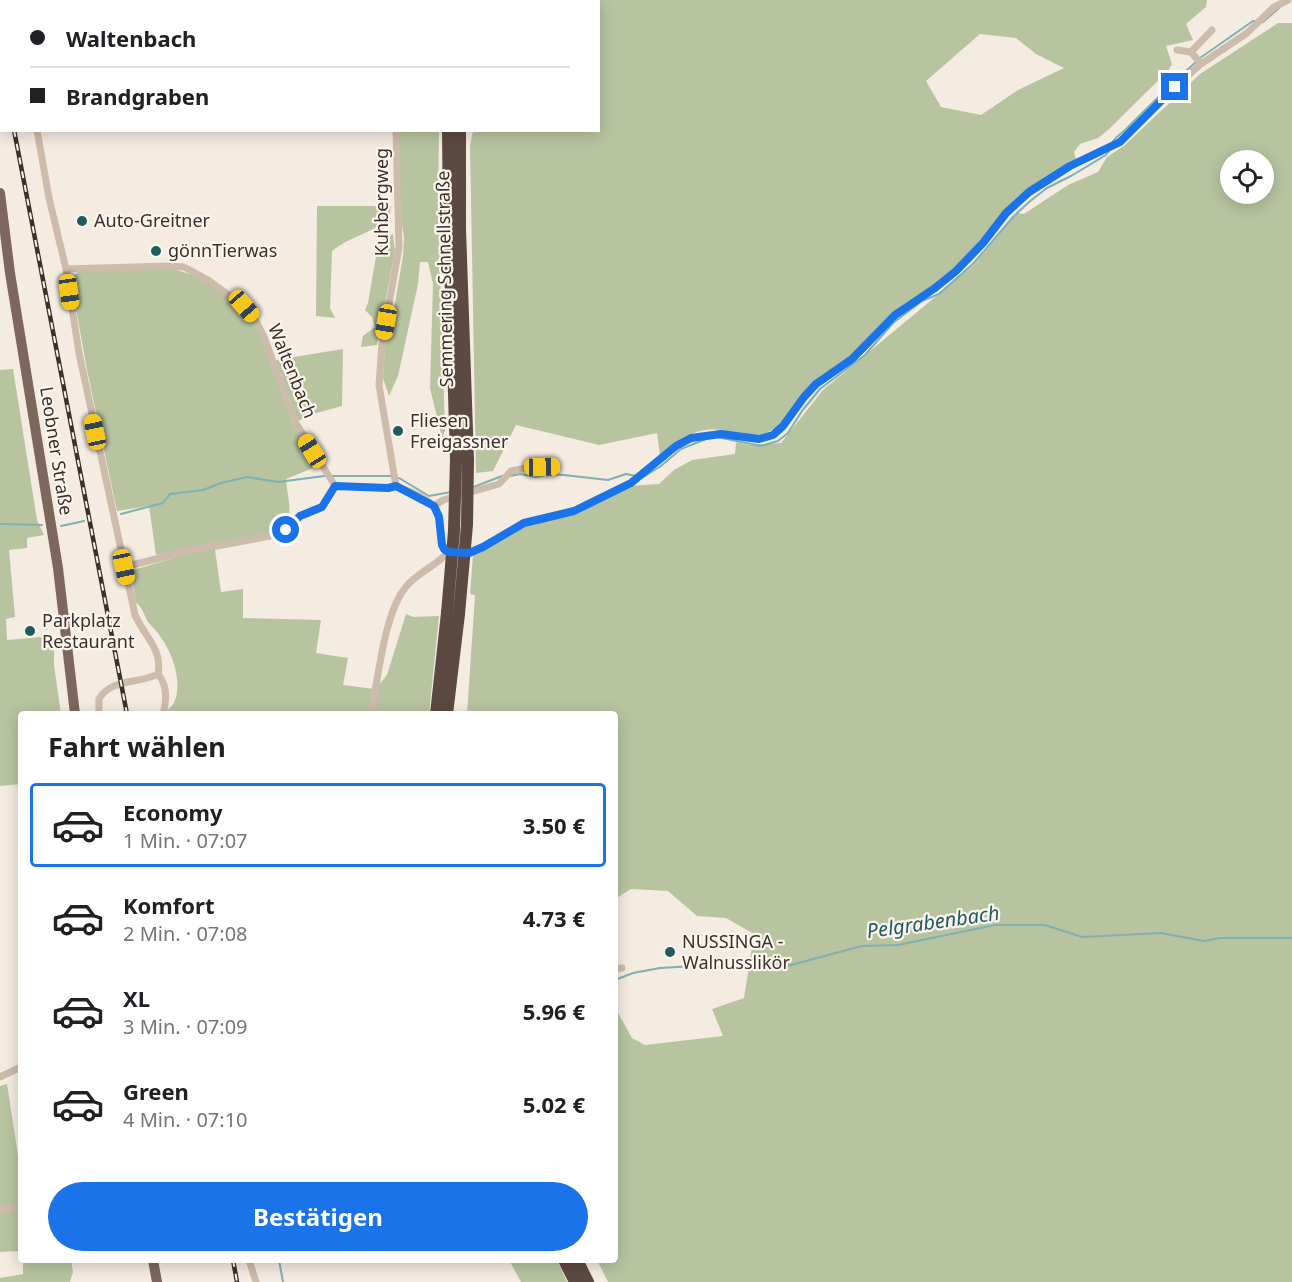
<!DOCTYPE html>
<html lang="de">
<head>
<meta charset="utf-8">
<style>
	body { margin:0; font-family:"Noto Sans",sans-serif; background:#f6f6f6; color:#202124; height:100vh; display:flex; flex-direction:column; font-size:22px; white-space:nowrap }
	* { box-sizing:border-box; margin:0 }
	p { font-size:20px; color:#757577 }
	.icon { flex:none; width:33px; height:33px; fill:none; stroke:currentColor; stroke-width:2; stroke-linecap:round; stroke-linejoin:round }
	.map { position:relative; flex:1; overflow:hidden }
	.details { position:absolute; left:18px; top:711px; width:600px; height:552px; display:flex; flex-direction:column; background:#fff; border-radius:6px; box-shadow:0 3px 15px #0003 }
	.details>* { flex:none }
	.banner { position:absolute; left:0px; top:0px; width:600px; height:132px; box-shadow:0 3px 15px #0003; display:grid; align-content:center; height:132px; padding:0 30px; background:#fff }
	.controls { position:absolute; left:1220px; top:150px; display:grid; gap:12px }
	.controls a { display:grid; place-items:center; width:54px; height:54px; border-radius:50%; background:#fff; box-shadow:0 3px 15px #0003; font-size:30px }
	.end { position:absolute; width:27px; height:27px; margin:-14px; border:8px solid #1a73e8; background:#fff; box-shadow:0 0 0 3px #fff }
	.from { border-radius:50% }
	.car { position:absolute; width:18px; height:36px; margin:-18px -9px; border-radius:8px; box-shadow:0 0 4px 2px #0007; background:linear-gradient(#f5c518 24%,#345 0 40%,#f5c518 0 76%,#345 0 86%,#f5c518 0) }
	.banner b { display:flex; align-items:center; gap:21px; height:57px; font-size:22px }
	.banner b+b { border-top:2px solid #e0e0e0 }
	.banner i { width:15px; height:15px; background:#202124 }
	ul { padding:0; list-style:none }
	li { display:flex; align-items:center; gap:18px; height:84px; margin:0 12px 9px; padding:0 18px; border:3px solid transparent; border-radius:6px }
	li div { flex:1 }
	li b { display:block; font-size:22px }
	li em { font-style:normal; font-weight:700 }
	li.active { border-color:#1a73e8 }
	li>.icon { width:54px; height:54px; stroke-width:1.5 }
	h2 { padding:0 30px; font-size:27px; line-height:72px }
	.primary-button { display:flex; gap:12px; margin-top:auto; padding:12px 30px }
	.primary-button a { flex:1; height:69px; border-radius:36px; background:#1a73e8; color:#fff; font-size:24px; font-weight:700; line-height:69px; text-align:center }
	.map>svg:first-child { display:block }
	.green { fill:#b8c4a0; fill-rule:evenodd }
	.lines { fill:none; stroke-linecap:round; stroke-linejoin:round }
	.stream { stroke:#7fb0b2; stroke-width:2 }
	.street { stroke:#cdbbac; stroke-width:7 }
	.primary { stroke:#7d675c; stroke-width:10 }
	.highway { stroke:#5c4a42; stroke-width:12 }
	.rail-casing { stroke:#3b302b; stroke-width:4.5 }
	.rail { stroke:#fbf5ee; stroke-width:2; stroke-dasharray:7; stroke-linecap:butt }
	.highway-bridge { stroke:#5c4a42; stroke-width:12 }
	.route { stroke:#1a73e8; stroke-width:8 }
	.poi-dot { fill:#1f5a5e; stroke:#fbf5ee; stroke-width:2 }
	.labels { text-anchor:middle; stroke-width:4.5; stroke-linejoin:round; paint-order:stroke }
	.street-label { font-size:18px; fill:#3b302b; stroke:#fbf5ee }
	.poi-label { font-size:18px; fill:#3b302b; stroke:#fbf5ee; text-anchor:start }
	.water-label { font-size:20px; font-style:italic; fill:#1f5a5e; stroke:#fbf5ee }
</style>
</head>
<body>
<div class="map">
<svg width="1292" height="1282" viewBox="0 0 1292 1282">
	<rect width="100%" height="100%" fill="#f4ebe1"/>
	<!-- green -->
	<path class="green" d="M496,0H1207L1206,7L1186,24L1193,40L1166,46L1172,64L1168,71L1108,130L1098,138L1080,144L1074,152L1076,159L1038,183L1019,197L961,263L934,285L896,310L878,327L869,338L852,356L835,368L780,425C747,449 732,423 700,431C685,435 672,447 660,455L657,433L599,445L516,425L493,471L476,473L470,145L473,131L598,130V2ZM980,34L1016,38L1036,54L1064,68L1018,90L981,115L941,107L926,81Z
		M1278,23H1292V1282H608L597,1260H615V1012L617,1011L632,1038L645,1045L723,1036L712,1009L744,998L754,934L726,918L697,916L668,891L631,889L615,899V714H467L475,595L470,594L473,555L524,525L573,513L630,486L659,484L674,470L692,460L735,454L736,442L750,445L781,443L823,390L975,264L1017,213L1024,214L1068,185L1098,172L1107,157L1124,146L1200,74ZM1230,160H1263V194H1230Z
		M399,131H439L438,204L445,431L442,438L430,388L433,284L428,262H420L418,284L398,376L389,396L383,378L385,344L393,315L403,256L404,237L399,208Z
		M317,206H391L389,220C371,233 349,237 332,251L330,308L335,318L316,316Z
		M393,234L395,251L377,345L361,347L363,336L375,327L372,317L365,310L368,303L376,256L383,238Z
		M167,268C202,274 238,297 257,327L293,424L318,466L286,479C287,496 296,520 280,531L156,555L149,506L117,511L87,370L71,281L72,277L79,271Z
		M343,349L342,406L313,414L298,421L276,360Z
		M13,369L37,520L44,535L27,538V548L9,550L15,617L6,619L7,640L54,636V665L61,714H21V784L0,786V370Z
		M277,537L278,538L215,550L221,592L243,589V618L321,620L316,653L348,658L343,685L374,689L369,714H166C168,708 171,708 174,703C183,682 173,654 160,636C157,631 152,627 148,622C144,616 143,607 136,603L130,571L191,553Z
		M406,614L413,617L439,616L429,714H373L378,686L387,675Z
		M7,1084L21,1175V1251L0,1252V1086Z
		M23,1260H71L73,1272L70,1282H0V1278L23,1274Z
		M509,1260H557L567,1282H521Z"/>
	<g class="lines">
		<!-- stream -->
		<path class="stream" d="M1263,22L1279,8
			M1200,58L1253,21L1257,22
			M1112,143C1115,137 1120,135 1125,130C1148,107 1171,84 1196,62
			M717,437L761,446L778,441L788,433L802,411L820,389L865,355L893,323L922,301L939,294L974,263L1013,217L1029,202L1047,188L1071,176L1106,155L1111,148
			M333,476H392
			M510,476L520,474L536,477L549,474L564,475L608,480L626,474L636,476
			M645,476L661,466L681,449L706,439
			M399,478L429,496L451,492
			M471,488L502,476
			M121,514L163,503L170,494L203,490L221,483L247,477L278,482L324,476
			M0,524L42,525
			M61,526L84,521
			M615,980L633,973L660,968L694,966L767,968L791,965L862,946L898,945L995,925H1045L1082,937L1161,933L1204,941L1220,938H1292
			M279,1260L283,1282"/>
		<!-- street -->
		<path class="street" d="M27,0V2
			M404,2V0
			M1177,50L1191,52L1201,64
			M1191,52L1212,30
			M37,130L49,198L66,269L79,353L135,615C144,636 163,649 158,674C168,686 167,700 163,714
			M66,269L169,266L184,267L208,280L244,306L254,317L264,337L296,423L335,486L388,488L396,486C408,491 425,496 434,507C446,519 434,541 448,552C437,566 417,572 405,588C384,614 378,680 371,714
			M396,486L379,385L382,343L399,248L396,130
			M434,506L443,500L499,484L511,471L528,468L555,467
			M463,553H469L483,547L523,523L574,511L631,483L676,446L691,438L721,434L759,439L773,435L783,426L804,397L816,384L852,359L895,315L935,288L956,271L983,243L1007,213L1029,192L1070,166L1120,142L1184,79L1201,64L1247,33L1274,7L1288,0
			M124,567L196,549L279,534L286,530L300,516L322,507L335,486
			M99,714V699C111,678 139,684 158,674
			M615,969L622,968
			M0,1077L21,1067
			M0,1210L21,1206
			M249,1260L256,1282"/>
		<!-- primary -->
		<path class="primary" d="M0,193L10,273L58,568L75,714
			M153,1260L157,1282"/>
		<!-- highway -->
		<path class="highway" d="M451,2V0
			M463,2V0
			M448,130L449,228L456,460
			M460,130V229L468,460
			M436,714L447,613
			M447,714L459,614
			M564,1260L575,1282
			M577,1260L588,1282"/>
		<defs>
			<path id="rail" d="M0,9L2,20
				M0,50L2,59
				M14,130L127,714
				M233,1260L237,1282"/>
		</defs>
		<!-- rail casing -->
		<use href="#rail" class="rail-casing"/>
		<!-- rail -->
		<use href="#rail" class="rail"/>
		<!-- highway-bridge -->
		<path class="highway-bridge" d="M447,613L454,531L456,460
			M459,614L467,525L468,460"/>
	</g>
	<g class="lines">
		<!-- route -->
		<path class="route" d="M286,530L300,516L322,507L335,486L388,488L396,486L434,506L439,517L442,545L444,549L448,552L469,553L483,547L524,523L574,511L631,483L676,446L691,438L721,434L759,439L773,435L783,426L804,397L816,384L852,359L895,315L935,288L956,271L983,243L1006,213L1029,192L1070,166L1120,142L1175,87"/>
	</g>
	<!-- markers -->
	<g class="poi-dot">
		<circle cx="82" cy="221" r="6"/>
		<circle cx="156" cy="251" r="6"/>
		<circle cx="398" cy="431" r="6"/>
		<circle cx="30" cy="631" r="6"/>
		<circle cx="670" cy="952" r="6"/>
	</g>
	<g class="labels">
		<!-- street labels -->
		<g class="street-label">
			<text transform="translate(382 202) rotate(-90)" y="6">Kuhbergweg</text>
			<text transform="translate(445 279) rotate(-91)" y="6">Semmering Schnellstraße</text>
			<text transform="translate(292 371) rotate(68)" y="6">Waltenbach</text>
			<text transform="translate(56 451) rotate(81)" y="6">Leobner Straße</text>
		</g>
		<!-- poi labels -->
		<g class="poi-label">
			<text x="94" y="227">Auto-Greitner</text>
			<text x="168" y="257">gönnTierwas</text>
			<text x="410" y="427">Fliesen<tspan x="410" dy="21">Freigassner</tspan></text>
			<text x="42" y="627">Parkplatz<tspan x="42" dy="21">Restaurant</tspan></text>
			<text x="682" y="948">NUSSINGA -<tspan x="682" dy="21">Walnusslikör</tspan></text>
		</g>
		<!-- water labels -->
		<g class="water-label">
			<text transform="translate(933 922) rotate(-8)" y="7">Pelgrabenbach</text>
		</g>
	</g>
</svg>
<div class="controls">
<a><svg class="icon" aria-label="locate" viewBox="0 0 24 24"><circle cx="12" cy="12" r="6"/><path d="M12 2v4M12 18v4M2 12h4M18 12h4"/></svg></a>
</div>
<i class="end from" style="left:286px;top:530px"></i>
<i class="end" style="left:1175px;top:87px"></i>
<i class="car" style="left:69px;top:292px;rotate:172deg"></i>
<i class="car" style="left:244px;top:306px;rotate:139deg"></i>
<i class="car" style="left:386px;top:322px;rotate:190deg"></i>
<i class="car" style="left:95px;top:432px;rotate:348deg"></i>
<i class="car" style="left:312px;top:451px;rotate:328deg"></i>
<i class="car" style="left:542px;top:467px;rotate:89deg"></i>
<i class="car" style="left:124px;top:567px;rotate:168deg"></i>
<div class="banner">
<b><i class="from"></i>Waltenbach</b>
<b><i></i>Brandgraben</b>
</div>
<section class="details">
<h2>Fahrt wählen</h2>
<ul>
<li class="active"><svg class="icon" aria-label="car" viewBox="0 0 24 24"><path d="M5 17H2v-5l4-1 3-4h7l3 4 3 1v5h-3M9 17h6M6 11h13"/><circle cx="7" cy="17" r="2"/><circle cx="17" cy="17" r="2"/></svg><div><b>Economy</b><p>1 Min. · 07:07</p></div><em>3.50 €</em></li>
<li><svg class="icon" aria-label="car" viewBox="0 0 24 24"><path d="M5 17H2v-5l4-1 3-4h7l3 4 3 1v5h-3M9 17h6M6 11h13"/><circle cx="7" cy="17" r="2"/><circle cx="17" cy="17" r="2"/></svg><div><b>Komfort</b><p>2 Min. · 07:08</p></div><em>4.73 €</em></li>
<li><svg class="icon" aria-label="car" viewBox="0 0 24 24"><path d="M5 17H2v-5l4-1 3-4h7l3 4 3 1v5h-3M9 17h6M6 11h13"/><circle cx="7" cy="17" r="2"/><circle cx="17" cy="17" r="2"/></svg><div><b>XL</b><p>3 Min. · 07:09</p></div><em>5.96 €</em></li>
<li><svg class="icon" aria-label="car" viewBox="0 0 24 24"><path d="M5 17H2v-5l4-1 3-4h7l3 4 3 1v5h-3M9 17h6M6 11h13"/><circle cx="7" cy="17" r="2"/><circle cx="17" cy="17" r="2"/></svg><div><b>Green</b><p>4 Min. · 07:10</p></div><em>5.02 €</em></li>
</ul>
<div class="primary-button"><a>Bestätigen</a></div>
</section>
</div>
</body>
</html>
